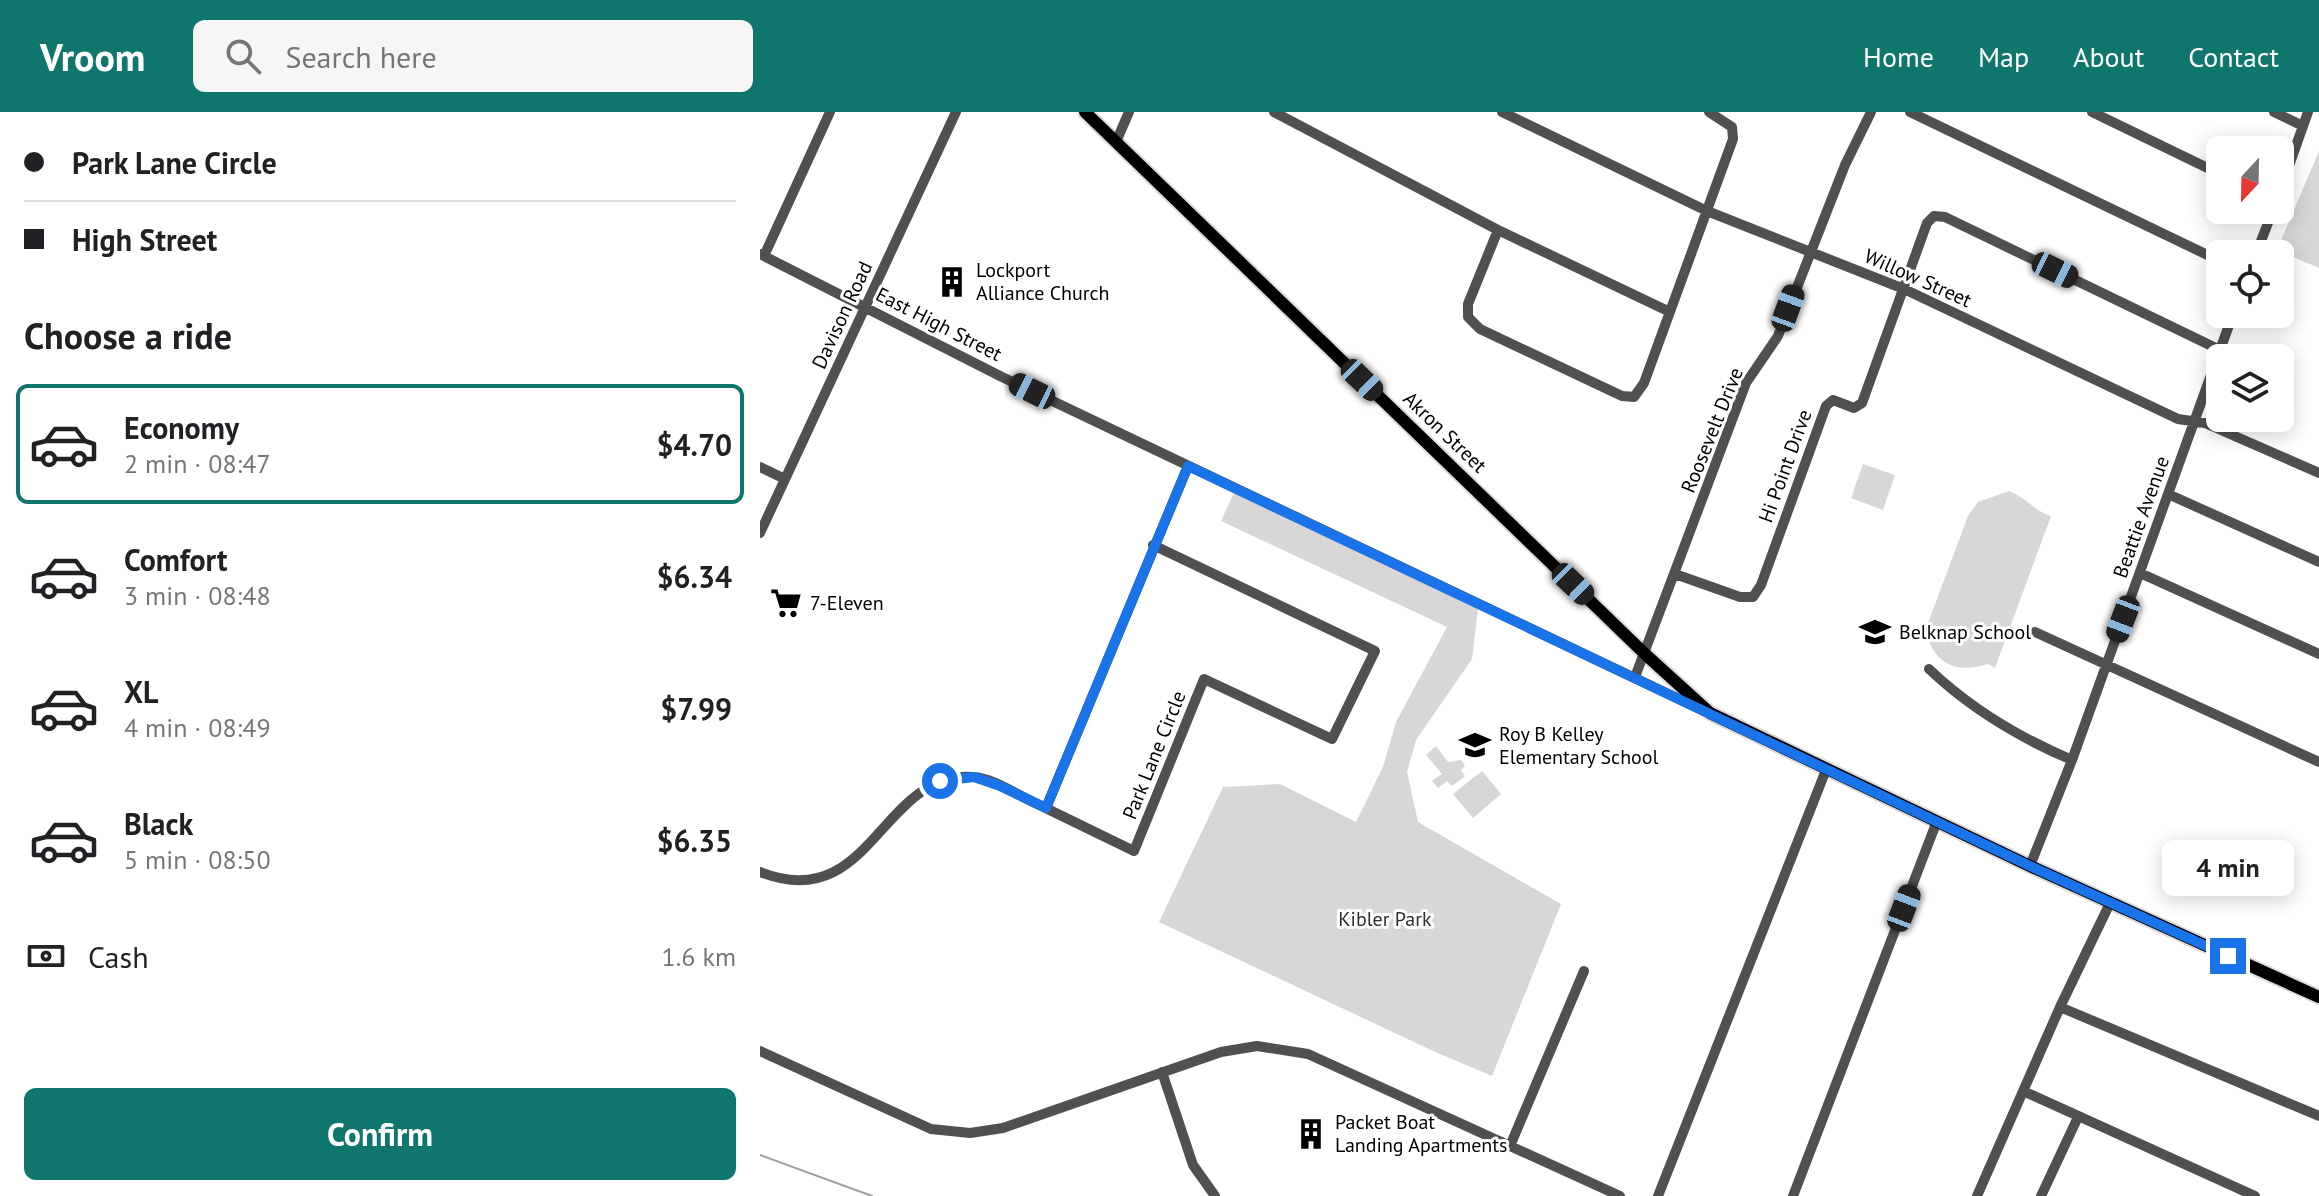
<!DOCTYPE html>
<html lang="en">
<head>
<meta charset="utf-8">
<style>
	body { margin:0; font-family:"PT Sans",sans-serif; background:#f6f6f6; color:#202124; height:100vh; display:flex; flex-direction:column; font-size:30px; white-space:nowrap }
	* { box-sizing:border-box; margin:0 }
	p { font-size:26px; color:#757577 }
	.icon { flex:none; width:44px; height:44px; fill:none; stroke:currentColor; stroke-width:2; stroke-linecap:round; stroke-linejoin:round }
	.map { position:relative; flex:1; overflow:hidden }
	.panel { display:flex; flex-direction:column; background:#fff; width:760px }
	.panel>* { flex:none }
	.guide { display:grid; align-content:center; height:176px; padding:0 24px; background:#fff }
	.needle { width:52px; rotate:202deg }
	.fabs { position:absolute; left:1446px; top:24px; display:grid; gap:16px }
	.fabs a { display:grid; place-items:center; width:88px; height:88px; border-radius:12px; background:#fff; box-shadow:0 4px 20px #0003; font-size:40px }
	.end { position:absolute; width:36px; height:36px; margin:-18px; border:10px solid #1a73e8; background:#fff; box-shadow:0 0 0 4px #fff }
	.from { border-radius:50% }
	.bubble { position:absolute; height:56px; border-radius:12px; background:#fff; box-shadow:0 4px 20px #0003; font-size:26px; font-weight:800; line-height:56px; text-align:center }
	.car { position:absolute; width:24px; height:48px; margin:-24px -12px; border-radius:10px; box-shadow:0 0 6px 2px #0007; background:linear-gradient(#222 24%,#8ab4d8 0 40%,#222 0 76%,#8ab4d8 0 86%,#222 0) }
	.guide b { display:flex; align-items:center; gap:28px; height:76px; font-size:30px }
	.guide b+b { border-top:2px solid #e0e0e0 }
	.guide i { width:20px; height:20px; background:#202124 }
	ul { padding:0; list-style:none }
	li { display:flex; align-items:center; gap:24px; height:120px; margin:0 16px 12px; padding:0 8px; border:4px solid transparent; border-radius:12px }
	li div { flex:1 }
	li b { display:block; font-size:30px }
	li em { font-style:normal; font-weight:800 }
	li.selected { border-color:#0f766e }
	li>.icon { width:72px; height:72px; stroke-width:1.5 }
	h2 { padding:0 24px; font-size:36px; line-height:96px }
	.pay { display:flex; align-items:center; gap:20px; height:88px; padding:0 24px; font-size:30px }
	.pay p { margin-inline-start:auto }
	.primary-button { display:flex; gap:16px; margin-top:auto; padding:16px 24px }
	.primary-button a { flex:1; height:92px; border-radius:12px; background:#0f766e; color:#fff; font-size:32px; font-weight:800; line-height:92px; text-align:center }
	header { display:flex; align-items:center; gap:48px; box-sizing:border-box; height:112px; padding:0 40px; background:#0f766e; color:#fff }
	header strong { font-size:38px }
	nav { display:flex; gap:44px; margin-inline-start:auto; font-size:28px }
	.search { width:560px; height:72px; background:#f6f6f6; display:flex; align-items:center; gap:20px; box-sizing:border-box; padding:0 28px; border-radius:12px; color:#757577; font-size:30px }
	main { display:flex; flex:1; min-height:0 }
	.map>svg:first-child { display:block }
	.green { fill:#d7d7d7 }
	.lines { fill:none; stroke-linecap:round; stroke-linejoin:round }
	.stream { stroke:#9e9e9e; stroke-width:2 }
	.major-casing { stroke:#dbdbdb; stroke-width:16 }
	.minor { stroke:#505050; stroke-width:10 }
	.major { stroke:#000; stroke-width:12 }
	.route { stroke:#1a73e8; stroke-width:10 }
	.labels { text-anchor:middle; stroke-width:6; stroke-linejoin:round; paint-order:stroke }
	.poi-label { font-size:20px; fill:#000; stroke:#fff; text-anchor:start }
	.street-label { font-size:20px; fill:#000; stroke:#fff }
	.park-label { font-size:20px; fill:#2e2e2e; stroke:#fff }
</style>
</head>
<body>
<header>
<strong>Vroom</strong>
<div class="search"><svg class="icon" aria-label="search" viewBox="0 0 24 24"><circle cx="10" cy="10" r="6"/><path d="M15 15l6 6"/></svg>Search here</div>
<nav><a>Home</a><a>Map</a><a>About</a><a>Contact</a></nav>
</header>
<main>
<section class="panel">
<div class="guide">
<b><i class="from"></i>Park Lane Circle</b>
<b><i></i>High Street</b>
</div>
<h2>Choose a ride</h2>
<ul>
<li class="selected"><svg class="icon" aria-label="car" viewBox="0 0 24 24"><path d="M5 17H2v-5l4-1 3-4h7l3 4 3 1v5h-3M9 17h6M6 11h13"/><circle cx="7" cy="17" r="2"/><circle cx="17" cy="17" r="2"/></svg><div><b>Economy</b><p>2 min · 08:47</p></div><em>$4.70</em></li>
<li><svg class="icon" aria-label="car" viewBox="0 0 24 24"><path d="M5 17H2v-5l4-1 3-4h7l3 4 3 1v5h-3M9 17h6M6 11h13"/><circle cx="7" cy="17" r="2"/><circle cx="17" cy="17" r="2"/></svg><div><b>Comfort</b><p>3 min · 08:48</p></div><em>$6.34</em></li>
<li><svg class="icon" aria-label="car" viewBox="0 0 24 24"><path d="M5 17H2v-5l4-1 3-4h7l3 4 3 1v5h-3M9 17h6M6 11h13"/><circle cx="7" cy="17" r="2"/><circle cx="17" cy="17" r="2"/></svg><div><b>XL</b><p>4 min · 08:49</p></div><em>$7.99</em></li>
<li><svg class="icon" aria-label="car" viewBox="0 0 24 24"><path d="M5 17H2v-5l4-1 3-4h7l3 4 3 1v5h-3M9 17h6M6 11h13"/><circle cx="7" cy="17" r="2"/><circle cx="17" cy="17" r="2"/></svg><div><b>Black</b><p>5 min · 08:50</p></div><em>$6.35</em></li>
</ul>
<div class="pay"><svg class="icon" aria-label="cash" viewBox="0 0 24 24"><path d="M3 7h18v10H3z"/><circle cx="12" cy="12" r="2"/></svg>Cash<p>1.6 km</p></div>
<div class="primary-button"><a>Confirm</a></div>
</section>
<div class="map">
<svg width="1559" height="1084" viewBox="0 0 1559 1084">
	<rect width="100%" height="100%" fill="#fff"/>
	<!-- green -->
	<path class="green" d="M1559,39V156L1517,138Z
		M1103,352L1135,363L1123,398L1091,386Z
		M1249,379C1266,385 1274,399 1291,404L1235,556L1228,552C1195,562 1175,552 1165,519L1208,404L1218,390Z
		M474,381L718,497L712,547L656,628L647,660L658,710L801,792L732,964L673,939L399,810L463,675L520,672L596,710L623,655L636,610L687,515L461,409Z
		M676,634L688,650L701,648L705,654L701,658L705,664L692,674L687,669L678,676L672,669L682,662L666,643Z
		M722,659L741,682L713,706L693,682Z"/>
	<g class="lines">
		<!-- stream -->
		<path class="stream" d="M0,1043L112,1084"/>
		<defs>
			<path id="major" d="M325,0L885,542L950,601L1270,754L1559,885"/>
		</defs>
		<!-- major casing -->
		<use href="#major" class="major-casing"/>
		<!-- minor -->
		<path class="minor" d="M514,0L738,118L910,200
			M742,0L947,99L1144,177L1418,307L1445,311L1559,361
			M1150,0L1460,149
			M1332,0L1460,62
			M1514,0L1543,14
			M356,30L369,0
			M1520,79L1548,0
			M738,118L708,192V205L720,217L862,284L874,285L884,271L973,27L972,15L949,0
			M0,142L242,265L944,599
			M1496,142L1513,98
			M4,144L70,0
			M0,355L25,367
			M1408,382L1559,450
			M0,421L196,0
			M1380,461L1559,542
			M915,462L980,485H993L1001,473L1066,294L1073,288L1094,296L1102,291L1167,111L1174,104L1185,105L1460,238
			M1275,520L1559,650
			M1169,557C1210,596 1260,626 1312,648
			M875,565L986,271L1018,224L1085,53L1111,0
			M286,696L428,354
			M1270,754L1312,648L1473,202
			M0,760C112,804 120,659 213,665C232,666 253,680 269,688C304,705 339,722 374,739L444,567L572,627L615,539L393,433
			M1300,895L1559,1004
			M0,939L171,1017L210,1021L243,1016L461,940L497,934L548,942L860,1084
			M402,960L433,1053L455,1084
			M1263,979L1495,1084
			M750,1034L824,859
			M898,1084L1066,658
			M1033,1084L1177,709
			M1217,1084L1300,895L1350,791
			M1281,1084L1318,1005"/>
		<!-- major -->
		<use href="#major" class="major"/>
	</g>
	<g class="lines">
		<!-- route -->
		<path class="route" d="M180,669L214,665L240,674L286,696L428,354L1270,754L1468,844"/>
	</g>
	<!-- icons -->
	<defs>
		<symbol id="building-bare" viewBox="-9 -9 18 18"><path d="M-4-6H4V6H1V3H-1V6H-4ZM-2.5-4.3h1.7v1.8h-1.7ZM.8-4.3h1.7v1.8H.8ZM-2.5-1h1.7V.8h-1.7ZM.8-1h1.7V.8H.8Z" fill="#000" stroke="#fff" stroke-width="2.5" paint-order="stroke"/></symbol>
		<symbol id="supermarket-bare" viewBox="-9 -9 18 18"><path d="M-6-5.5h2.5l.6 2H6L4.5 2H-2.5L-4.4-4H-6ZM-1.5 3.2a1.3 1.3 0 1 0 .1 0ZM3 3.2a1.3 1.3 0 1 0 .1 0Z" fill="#000" stroke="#fff" stroke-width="2.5" paint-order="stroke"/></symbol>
		<symbol id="school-bare" viewBox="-9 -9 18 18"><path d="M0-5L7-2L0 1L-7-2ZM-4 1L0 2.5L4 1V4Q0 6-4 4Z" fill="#000" stroke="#fff" stroke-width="2.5" paint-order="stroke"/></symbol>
	</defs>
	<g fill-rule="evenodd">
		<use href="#building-bare" x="170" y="148" width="44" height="44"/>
		<use href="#supermarket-bare" x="4" y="469" width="44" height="44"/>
		<use href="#school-bare" x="1093" y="498" width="44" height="44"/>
		<use href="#school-bare" x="693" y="611" width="44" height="44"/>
		<use href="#building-bare" x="529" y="1000" width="44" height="44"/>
	</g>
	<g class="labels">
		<!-- poi labels -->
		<g class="poi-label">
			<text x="216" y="165">Lockport<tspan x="216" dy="23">Alliance Church</tspan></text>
			<text x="50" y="498">7-Eleven</text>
			<text x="1139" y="527">Belknap School</text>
			<text x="739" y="629">Roy B Kelley<tspan x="739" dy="23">Elementary School</tspan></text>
			<text x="575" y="1017">Packet Boat<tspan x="575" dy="23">Landing Apartments</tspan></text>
		</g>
		<!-- street labels -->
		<g class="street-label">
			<text transform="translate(1158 166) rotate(24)" y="7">Willow Street</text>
			<text transform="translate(82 203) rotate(-65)" y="7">Davison Road</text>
			<text transform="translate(179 212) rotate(27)" y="7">East High Street</text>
			<text transform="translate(952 318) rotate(-68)" y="7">Roosevelt Drive</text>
			<text transform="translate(685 320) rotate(44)" y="7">Akron Street</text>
			<text transform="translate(1025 354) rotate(-70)" y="7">Hi Point Drive</text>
			<text transform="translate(1381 405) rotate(-70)" y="7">Beattie Avenue</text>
			<text transform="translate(394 643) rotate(-68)" y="7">Park Lane Circle</text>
		</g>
		<!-- park labels -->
		<g class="park-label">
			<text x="625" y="814">Kibler Park</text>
		</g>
	</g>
</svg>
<div class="fabs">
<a><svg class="needle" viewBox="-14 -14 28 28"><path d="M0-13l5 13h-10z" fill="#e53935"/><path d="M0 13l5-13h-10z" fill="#757577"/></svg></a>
<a><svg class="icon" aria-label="locate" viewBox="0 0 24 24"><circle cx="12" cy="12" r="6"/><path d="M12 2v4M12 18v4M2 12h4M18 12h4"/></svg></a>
<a><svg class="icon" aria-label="layers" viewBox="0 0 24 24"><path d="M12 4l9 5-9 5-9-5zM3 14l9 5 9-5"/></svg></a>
</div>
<i class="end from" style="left:180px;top:669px"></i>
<i class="end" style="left:1468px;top:844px"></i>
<div class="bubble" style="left:1402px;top:728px;width:132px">4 min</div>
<i class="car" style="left:1295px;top:158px;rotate:116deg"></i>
<i class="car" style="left:1028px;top:196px;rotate:20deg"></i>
<i class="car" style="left:602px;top:268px;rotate:134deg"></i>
<i class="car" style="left:272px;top:279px;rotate:296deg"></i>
<i class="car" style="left:813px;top:472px;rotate:134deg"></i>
<i class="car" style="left:1363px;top:507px;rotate:201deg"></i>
<i class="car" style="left:1144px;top:796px;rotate:21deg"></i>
</div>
</main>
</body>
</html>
